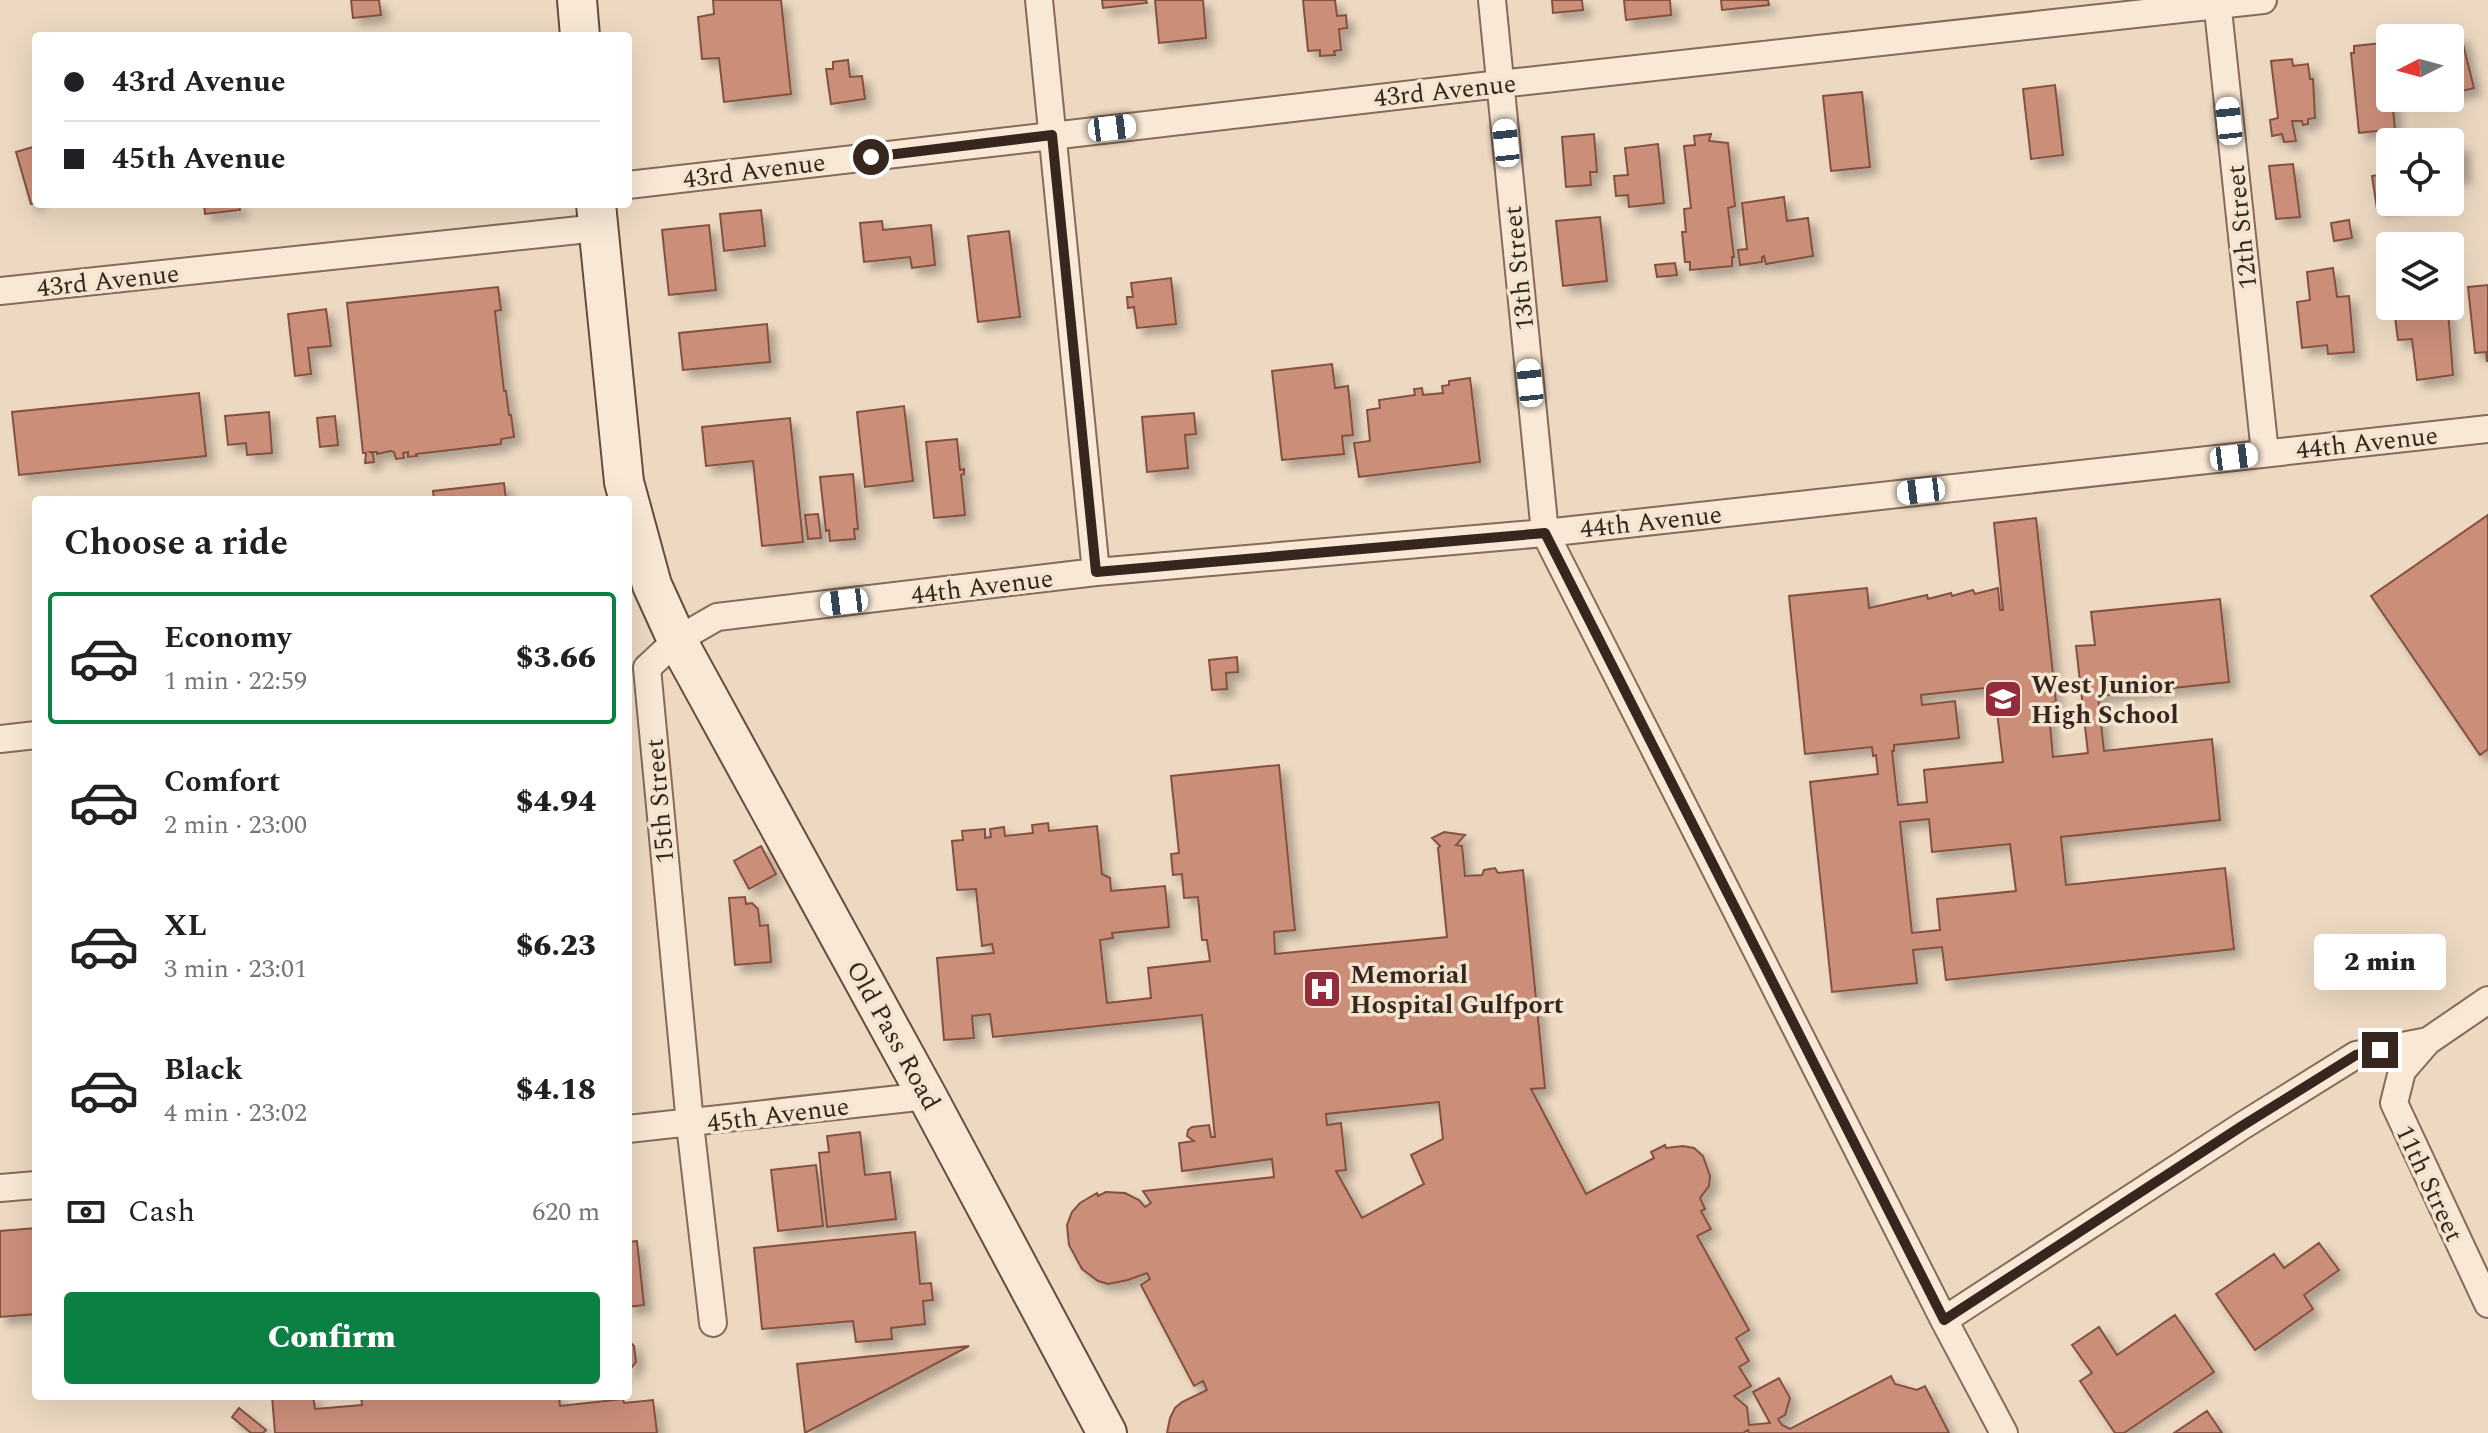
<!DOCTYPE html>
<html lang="en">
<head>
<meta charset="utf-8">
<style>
	body { margin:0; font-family:Spectral,serif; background:#f2f2f2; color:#202124; height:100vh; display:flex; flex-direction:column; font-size:30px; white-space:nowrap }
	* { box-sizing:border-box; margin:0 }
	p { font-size:26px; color:#757577 }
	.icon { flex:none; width:44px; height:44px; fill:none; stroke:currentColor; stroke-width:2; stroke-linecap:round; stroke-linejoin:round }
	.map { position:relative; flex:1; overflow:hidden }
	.details { position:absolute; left:32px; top:496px; width:600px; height:904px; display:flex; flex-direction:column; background:#fff; border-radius:8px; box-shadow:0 8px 32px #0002 }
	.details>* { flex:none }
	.hud { position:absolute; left:32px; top:32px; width:600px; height:176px; border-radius:8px; box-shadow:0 8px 32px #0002; display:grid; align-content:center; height:176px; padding:0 32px; background:#fff }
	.needle { width:52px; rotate:264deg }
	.buttons { position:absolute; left:2376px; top:24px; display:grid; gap:16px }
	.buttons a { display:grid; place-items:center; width:88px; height:88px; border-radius:8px; background:#fff; box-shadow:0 8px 32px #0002; font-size:40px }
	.end { position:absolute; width:36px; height:36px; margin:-18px; border:10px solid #36261e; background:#fff; box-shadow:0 0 0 4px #fff }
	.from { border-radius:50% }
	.bubble { position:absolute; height:56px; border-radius:8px; background:#fff; box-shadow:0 8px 32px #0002; font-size:26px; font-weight:800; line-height:56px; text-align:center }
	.car { position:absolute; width:24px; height:48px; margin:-24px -12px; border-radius:10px; box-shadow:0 0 6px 2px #0007; background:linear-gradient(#fff 24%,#345 0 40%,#fff 0 76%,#345 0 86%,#fff 0) }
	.hud b { display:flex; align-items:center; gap:28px; height:76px; font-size:30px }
	.hud b+b { border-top:2px solid #e0e0e0 }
	.hud i { width:20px; height:20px; background:#202124 }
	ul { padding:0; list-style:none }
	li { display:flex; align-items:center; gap:24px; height:132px; margin:0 16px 12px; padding:0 16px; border:4px solid transparent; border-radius:8px }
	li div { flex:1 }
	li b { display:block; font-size:30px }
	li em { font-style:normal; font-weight:800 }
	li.selected { border-color:#0b8043 }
	li>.icon { width:72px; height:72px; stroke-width:1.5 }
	h2 { padding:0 32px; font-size:36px; line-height:96px }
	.pay { display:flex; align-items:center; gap:20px; height:88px; padding:0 32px; font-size:30px }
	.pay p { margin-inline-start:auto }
	.primary-button { display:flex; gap:16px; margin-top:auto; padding:16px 32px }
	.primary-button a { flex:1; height:92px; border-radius:8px; background:#0b8043; color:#fff; font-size:32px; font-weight:800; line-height:92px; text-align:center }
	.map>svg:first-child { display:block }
	.building { fill:#ca8e79; stroke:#845140; stroke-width:2; fill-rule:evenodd; filter:url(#shadow) }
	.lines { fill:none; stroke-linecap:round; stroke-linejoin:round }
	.minor-casing { stroke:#866a5a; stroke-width:30 }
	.secondary-casing { stroke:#674c3d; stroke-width:42 }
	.minor { stroke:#f8e8d5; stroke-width:26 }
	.secondary { stroke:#f8e8d5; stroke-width:38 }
	.route { stroke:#36261e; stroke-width:10 }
	.labels { text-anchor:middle; stroke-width:7; stroke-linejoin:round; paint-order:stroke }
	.street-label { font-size:26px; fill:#36261e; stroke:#f4e5d1 }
	.poi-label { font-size:26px; font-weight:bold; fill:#36261e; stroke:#f4e5d1; text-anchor:start }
</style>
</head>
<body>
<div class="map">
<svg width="2488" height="1433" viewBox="0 0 2488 1433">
	<defs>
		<filter id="shadow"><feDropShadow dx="7" dy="7" stdDeviation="4" flood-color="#0004"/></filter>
	</defs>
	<rect width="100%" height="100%" fill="#edd9c2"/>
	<!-- building -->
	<path class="building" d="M351,0H379L381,15L353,18Z
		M713,0H781L791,94L724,102L719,58L702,59L698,17L714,14Z
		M1102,0H1146L1147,3L1103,8Z
		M1155,0H1203L1206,38L1159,43Z
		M1303,0H1335L1337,16L1346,15L1347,28L1339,29L1341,50L1334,51L1335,55L1320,56V50L1308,51Z
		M1552,0H1582L1583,10L1553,13Z
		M1624,0H1670L1671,15L1626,20Z
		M1721,0H1768L1769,5L1722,10Z
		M2461,36L2474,88L2450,94V38Z
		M2382,43L2383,51H2387L2395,129L2359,133L2351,53H2354V46Z
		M2292,59L2293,66L2308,64L2310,79H2313L2315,118L2308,119V124L2303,125L2302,121H2292L2296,141L2284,142L2282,134L2272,136L2270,120L2278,118L2271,61Z
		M848,60L850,77L862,76L865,99L831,104L826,69H833V62Z
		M2055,85L2063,155L2031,159L2023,89Z
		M1862,92L1870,167L1831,171L1823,96Z
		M1594,134L1597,172H1590L1591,185L1566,187L1562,137Z
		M1711,134L1709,141L1728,143L1735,206L1728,208L1734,257H1732V266L1690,270V262H1685L1682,232H1686L1684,209L1691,208L1684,146L1695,145L1694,136Z
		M1658,144L1664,203L1629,207L1628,195L1616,196L1614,176L1628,175L1625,148Z
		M2450,144L2462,145L2463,176L2450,177Z
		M36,146V203L31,204L16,152Z
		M2293,164L2300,217L2276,219L2269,166Z
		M2390,173V202L2410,203L2377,209L2372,176Z
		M1784,197L1787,221L1808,218L1813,256L1766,264L1764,256L1762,257V262L1740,265L1738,250L1747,249L1742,203Z
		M204,204H239L240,210L205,214Z
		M761,210L765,246L724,251L720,214Z
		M1600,217L1607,281L1563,286L1556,221Z
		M2349,220L2352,238L2334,241L2331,223Z
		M882,221L883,230L931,225L935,265L912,268L910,257L864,262L860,223Z
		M709,225L716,290L669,295L662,230Z
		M1009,231L1020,317L978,322L968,236Z
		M1675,263L1677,275L1657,277L1655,265Z
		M2333,268L2337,297L2349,296L2354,352L2328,354L2327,345L2302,348L2297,302L2310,300L2307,272Z
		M1171,278L1176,324L1137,328L1134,307L1128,308L1127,297H1133L1131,283Z
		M2488,285V361H2487L2486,352L2475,353L2468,287Z
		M498,287L501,310L495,311L504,391H506L509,415H511L514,437L501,439V444L416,454L417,456L408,457V452L403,453L404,458L396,459L394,452L391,451L377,454V452H370L373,454L374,462L365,463L366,453H363L347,303Z
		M326,309L331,346L308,348L311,374L295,376L288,314Z
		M2448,311L2453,375L2417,380L2412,339L2398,340L2395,317Z
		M767,324L770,362L683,370L679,333Z
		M1332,364L1335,388L1348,386L1353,435L1342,436L1344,454L1282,460L1272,371Z
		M1470,378L1480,462L1359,477L1354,443L1370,441L1367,410L1380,408L1379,400L1415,395L1414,389L1422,388L1423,395L1443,393L1442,386L1449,385V381Z
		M199,393L206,456L19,475L12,412Z
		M904,406L913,481L865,487L857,412Z
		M269,412L272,453L247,455L246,443L228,445L225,416Z
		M1194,413L1196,434L1185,435L1188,468L1147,472L1142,417Z
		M335,416L338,445L320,447L317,418Z
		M790,418L803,542L762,546L753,461L706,466L702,427Z
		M957,439L960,470L964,469V474L961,475L965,515L934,518L926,442Z
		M853,474L858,529H854L855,539L830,541L829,530L826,531L820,477Z
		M504,483L506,500H434L433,491Z
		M818,514L821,538L808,539L805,515Z
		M2488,515V749L2480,755L2371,596Z
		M2036,518L2056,702L2048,704L2053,757L2088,753L2076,646L2095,645L2091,612L2220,599L2229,682L2098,696L2104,751L2212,739L2220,820L2061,837L2066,885L2225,868L2234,949L1946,980L1942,947L1913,950L1917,983L1832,992L1810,782L1878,774L1876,755L1873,756L1872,747L1805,754L1789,596L1867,588L1869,608L1927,595L1928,599L1951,593L1952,596L1973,590L1975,594L1998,588L2000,610H2003L1994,523ZM1994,687L2003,762L1924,770L1927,802L1898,805L1892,751H1894V745L1959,738L1955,701L1922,705L1921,695ZM1929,819L1932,852L2010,844L2016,891L1937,899L1940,930L1912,933L1900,822Z
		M1237,657L1238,672L1226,673L1227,689L1212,690L1209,660Z
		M1279,765L1295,930L1274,932L1275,954L1447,937L1438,848L1440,846L1432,838L1444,832L1465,835L1456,845L1462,846L1465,876L1482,875L1484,870L1495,868L1498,873L1523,870L1545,1088L1531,1089L1586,1194L1654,1158L1651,1152L1665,1145L1666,1148L1683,1146L1694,1148L1703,1156L1710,1176L1709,1186L1700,1198L1705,1209L1701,1211L1711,1229L1697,1236L1749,1330L1736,1338L1749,1361L1739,1367L1751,1386L1734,1396L1747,1407L1749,1425L1770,1423L1753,1392L1779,1378L1790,1398L1785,1415L1778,1419L1782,1425L1790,1429L1891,1376L1895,1384L1917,1390L1925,1386L1949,1433H1749L1748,1430L1743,1433H1167L1170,1418L1175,1408L1182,1402L1207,1390L1203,1381L1194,1386L1141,1285L1150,1279L1147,1273L1128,1280L1108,1284L1098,1281L1082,1269L1069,1245L1067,1225L1072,1212L1080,1203L1097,1193L1098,1196L1106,1192L1125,1193L1139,1200L1145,1207L1151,1203L1143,1191L1274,1177L1272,1159L1182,1171L1179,1143L1194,1141L1187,1136L1188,1130L1192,1127L1209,1125L1211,1137H1215L1202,1015L993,1037L990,1014L972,1016L974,1038L944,1040L937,958L994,953L992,944L982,946L976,889L957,890L952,841L963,840L962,831L985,829V838L991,837L990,829L1004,827L1005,836L1033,833L1032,825L1048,823L1049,831L1097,826L1102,874L1110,878L1111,891L1165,886L1169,927L1112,933L1113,938L1100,940L1107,1003L1151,998L1148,968L1210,961L1207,940H1202L1198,897L1184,898L1182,874L1173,875L1171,854L1179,853L1171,776ZM1439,1102L1443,1139L1411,1155L1424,1184L1362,1218L1336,1171L1346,1170L1341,1123L1327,1125L1326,1114Z
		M761,846L776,874L749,889L734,861Z
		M745,897L746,904L752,903L758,909L760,926L768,925L771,962L735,965L729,898Z
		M860,1132L865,1175L890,1172L896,1219L827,1227L819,1153L829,1152L827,1136Z
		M816,1165L823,1226L778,1231L771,1170Z
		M36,1228V1314L0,1317V1231Z
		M915,1232L920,1284L931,1283L933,1300L923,1301L925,1324L891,1328L892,1339L856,1342L853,1321L762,1329L754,1248Z
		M637,1241L644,1305L628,1307V1242Z
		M2319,1243L2339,1270L2304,1295L2313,1309L2255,1350L2216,1294L2274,1254L2284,1268Z
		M2175,1315L2214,1372L2124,1433H2115L2080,1381L2092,1373L2072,1345L2099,1327L2117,1355Z
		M628,1340L634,1346L636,1362L628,1372Z
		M969,1346L805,1433L797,1364Z
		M272,1396H313L315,1409L362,1405L361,1396H559L560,1406L623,1399L624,1403L653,1400L657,1433H275Z
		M239,1408L266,1430L263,1433H251L232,1417Z
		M2207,1411L2222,1433H2174Z"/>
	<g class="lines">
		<defs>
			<path id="minor" d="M1039,0L1096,572
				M1492,0L1545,533L1944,1320L2004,1433
				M2217,0L2265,453
				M628,185L1500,84L2263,0
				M0,291L598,228
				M0,739L36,735
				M2488,1000L2428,1041L2402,1071L2394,1103L2488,1304
				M628,1129L927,1096
				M0,1188L36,1185
				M1944,1320L2242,1126L2356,1055L2428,1041
				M713,1323L690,1124L647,668L677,640L717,617L1096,572L1545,533L2488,429"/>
			<path id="secondary" d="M577,0L580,36
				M596,204L624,482L652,585L677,640L927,1096L1107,1433"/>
		</defs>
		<!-- minor casing -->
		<use href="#minor" class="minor-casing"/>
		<!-- secondary casing -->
		<use href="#secondary" class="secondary-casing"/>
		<!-- minor -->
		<use href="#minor" class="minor"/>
		<!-- secondary -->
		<use href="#secondary" class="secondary"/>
	</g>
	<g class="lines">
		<!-- route -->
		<path class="route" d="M871,157L1052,135L1096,572L1545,533L1944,1320L2242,1126L2356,1055L2380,1050"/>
	</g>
	<!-- icons -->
	<defs>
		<symbol id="school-square" viewBox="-11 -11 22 22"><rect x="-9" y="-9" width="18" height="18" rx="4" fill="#932c3c" stroke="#f4e5d1"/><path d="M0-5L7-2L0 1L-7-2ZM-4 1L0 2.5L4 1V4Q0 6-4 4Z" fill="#fff"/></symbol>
		<symbol id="hospital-square" viewBox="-11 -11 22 22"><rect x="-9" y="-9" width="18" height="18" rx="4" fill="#932c3c" stroke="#f4e5d1"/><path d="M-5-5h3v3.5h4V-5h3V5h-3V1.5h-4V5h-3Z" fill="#fff"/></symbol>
	</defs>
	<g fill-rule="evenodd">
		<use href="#school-square" x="1981" y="677" width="44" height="44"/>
		<use href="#hospital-square" x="1300" y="967" width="44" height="44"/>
	</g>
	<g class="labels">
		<!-- street labels -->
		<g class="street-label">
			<text transform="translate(1445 90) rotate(-6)" y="9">43rd Avenue</text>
			<text transform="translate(754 170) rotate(-7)" y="9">43rd Avenue</text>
			<text transform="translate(2241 227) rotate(-96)" y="9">12th Street</text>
			<text transform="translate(1518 268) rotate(-96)" y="9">13th Street</text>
			<text transform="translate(108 280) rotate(-6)" y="9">43rd Avenue</text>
			<text transform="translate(2367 442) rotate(-6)" y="9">44th Avenue</text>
			<text transform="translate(1651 521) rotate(-6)" y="9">44th Avenue</text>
			<text transform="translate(982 586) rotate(-7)" y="9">44th Avenue</text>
			<text transform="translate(659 801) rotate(-95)" y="9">15th Street</text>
			<text transform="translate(894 1035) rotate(61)" y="9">Old Pass Road</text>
			<text transform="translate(778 1114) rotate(-7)" y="9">45th Avenue</text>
			<text transform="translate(2430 1183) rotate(65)" y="9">11th Street</text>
		</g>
		<!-- poi labels -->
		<g class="poi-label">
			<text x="2031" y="693">West Junior<tspan x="2031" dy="30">High School</tspan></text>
			<text x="1350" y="983">Memorial<tspan x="1350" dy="30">Hospital Gulfport</tspan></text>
		</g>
	</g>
</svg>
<div class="buttons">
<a><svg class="needle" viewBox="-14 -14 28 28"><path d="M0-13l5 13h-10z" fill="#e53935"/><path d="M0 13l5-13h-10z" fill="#757577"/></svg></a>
<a><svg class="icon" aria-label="locate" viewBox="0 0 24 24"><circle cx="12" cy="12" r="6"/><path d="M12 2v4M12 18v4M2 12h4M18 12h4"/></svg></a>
<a><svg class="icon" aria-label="layers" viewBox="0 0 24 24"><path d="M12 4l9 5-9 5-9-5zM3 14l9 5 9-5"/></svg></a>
</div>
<i class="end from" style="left:871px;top:157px"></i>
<i class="end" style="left:2380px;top:1050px"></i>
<div class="bubble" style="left:2314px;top:934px;width:132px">2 min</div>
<i class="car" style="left:2229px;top:121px;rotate:354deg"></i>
<i class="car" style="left:1112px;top:128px;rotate:83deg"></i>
<i class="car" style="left:1506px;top:143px;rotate:354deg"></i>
<i class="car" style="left:1530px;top:383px;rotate:354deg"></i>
<i class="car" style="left:2234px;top:457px;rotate:83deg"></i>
<i class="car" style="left:1921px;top:491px;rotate:263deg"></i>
<i class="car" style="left:844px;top:602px;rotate:263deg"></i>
<div class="hud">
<b><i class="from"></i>43rd Avenue</b>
<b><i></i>45th Avenue</b>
</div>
<section class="details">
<h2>Choose a ride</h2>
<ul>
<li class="selected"><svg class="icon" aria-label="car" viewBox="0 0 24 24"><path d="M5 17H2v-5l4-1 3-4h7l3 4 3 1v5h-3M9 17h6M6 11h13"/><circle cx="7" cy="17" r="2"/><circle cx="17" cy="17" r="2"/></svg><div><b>Economy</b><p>1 min · 22:59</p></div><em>$3.66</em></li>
<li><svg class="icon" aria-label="car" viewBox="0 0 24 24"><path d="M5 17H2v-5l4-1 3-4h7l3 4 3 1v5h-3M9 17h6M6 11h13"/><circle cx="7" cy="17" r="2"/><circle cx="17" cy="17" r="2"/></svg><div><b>Comfort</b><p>2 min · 23:00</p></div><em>$4.94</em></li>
<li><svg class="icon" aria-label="car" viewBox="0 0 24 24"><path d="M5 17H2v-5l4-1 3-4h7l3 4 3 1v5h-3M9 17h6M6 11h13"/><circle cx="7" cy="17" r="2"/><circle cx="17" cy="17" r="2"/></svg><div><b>XL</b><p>3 min · 23:01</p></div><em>$6.23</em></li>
<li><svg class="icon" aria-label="car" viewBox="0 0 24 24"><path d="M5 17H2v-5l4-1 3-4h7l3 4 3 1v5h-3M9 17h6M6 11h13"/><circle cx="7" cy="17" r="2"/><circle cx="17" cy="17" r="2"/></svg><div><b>Black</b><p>4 min · 23:02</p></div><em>$4.18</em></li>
</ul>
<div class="pay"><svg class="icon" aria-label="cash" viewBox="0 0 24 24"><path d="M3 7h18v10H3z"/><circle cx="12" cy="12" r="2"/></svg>Cash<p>620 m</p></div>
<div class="primary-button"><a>Confirm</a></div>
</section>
</div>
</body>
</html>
